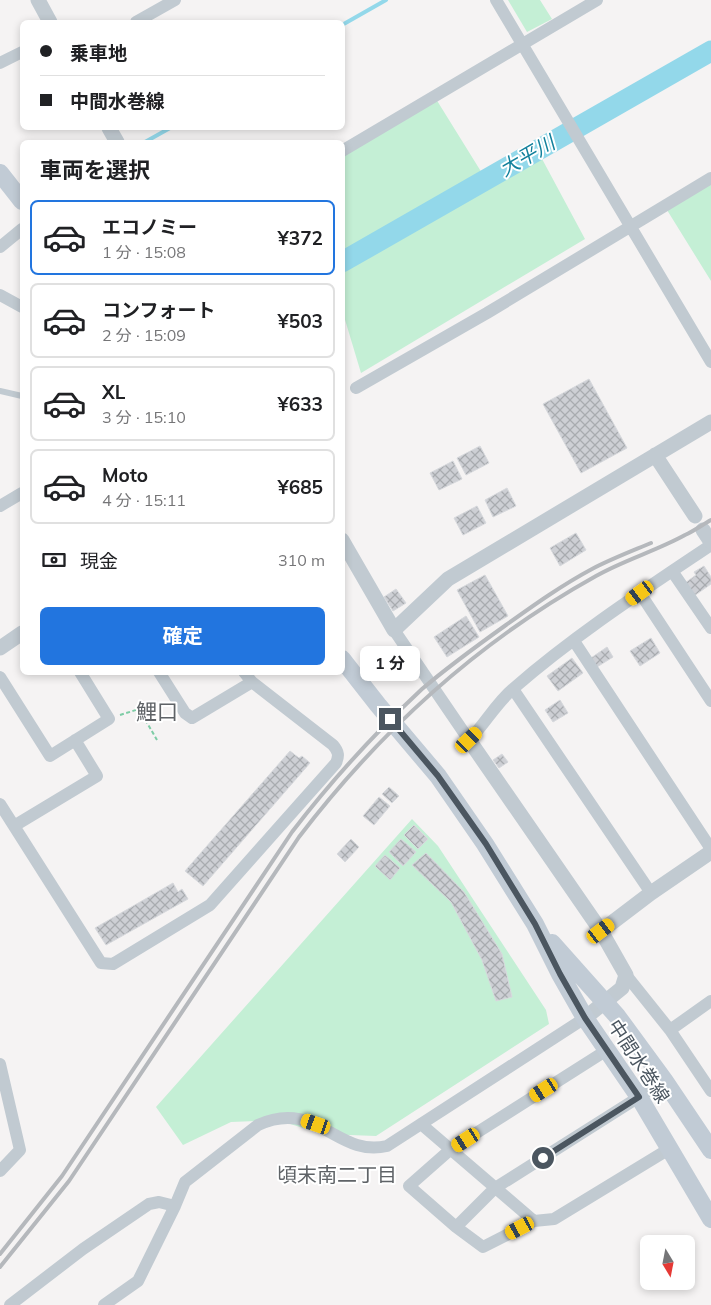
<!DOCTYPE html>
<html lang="ja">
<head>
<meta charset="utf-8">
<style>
	body { margin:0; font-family:Mulish,"Noto Sans JP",sans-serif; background:#f6f6f6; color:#202124; height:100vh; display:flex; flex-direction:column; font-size:19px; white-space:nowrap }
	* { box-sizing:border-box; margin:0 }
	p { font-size:16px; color:#757577 }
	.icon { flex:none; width:28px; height:28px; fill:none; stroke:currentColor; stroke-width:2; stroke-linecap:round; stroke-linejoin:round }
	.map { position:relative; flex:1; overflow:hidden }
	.sheet { position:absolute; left:20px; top:140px; width:325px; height:535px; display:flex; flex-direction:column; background:#fff; border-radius:8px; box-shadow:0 2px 8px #0003 }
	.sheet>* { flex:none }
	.guide { position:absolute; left:20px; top:20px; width:325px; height:110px; border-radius:8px; box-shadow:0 2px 8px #0003; display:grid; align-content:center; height:110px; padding:0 20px; background:#fff }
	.needle { width:32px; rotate:170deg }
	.buttons { position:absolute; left:640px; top:1235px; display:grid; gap:10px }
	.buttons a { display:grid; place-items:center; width:55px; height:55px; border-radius:8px; background:#fff; box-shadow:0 2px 8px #0003; font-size:25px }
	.end { position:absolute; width:22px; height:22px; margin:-11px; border:6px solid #4b5660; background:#fff; box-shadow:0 0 0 2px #fff }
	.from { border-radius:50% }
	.bubble { position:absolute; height:35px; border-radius:8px; background:#fff; box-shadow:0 2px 8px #0003; font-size:16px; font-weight:700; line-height:35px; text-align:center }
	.car { position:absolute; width:15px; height:30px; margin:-15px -8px; border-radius:6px; box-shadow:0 0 4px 1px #0007; background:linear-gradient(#f5c518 24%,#345 0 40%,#f5c518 0 76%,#345 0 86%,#f5c518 0) }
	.guide b { display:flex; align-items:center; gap:18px; height:48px; font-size:19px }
	.guide b+b { border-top:1px solid #e0e0e0 }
	.guide i { width:12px; height:12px; background:#202124 }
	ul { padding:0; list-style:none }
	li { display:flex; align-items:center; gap:15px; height:75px; margin:0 10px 8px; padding:0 10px; border:2px solid #e0e0e0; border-radius:8px }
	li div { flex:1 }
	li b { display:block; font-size:19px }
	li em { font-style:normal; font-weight:700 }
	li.active { border-color:#2275df }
	li>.icon { width:45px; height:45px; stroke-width:1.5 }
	h2 { padding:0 20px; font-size:22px; line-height:60px }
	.pay { display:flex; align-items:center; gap:12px; height:55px; padding:0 20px; font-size:19px }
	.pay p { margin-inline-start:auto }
	.button { display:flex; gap:10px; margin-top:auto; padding:10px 20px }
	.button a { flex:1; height:58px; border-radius:8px; background:#2275df; color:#fff; font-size:20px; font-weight:700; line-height:58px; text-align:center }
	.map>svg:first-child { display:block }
	.green { fill:#c4efd5 }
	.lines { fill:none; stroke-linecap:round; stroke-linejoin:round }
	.stream { stroke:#93d8ea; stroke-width:4 }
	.river { stroke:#93d8ea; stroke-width:21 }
	.building { fill:url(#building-cross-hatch); stroke:#d7d9dd }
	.path { stroke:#7dcca5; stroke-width:2; stroke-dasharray:4 2.5; stroke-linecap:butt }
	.service { stroke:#c1cad1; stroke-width:6 }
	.minor { stroke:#c1cad1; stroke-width:12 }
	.tertiary { stroke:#c1cad1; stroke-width:15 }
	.secondary { stroke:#c1cbd5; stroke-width:18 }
	.rail { stroke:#b5b8bc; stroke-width:4 }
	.route { stroke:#4b5660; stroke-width:6 }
	.labels { text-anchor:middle; stroke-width:4; stroke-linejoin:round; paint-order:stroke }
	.street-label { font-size:19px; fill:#4b5660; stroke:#fff }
	.water-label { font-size:20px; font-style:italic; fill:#12809c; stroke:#fff }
	.neighbourhood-label { font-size:20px; fill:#5f6367; stroke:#fff }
	.quarter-label { font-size:21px; fill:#5f6367; stroke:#fff }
</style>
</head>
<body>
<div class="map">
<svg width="711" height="1305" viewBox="0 0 711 1305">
	<defs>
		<pattern id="building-cross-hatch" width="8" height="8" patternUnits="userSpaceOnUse" patternTransform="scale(1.25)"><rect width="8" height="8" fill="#cdcfd4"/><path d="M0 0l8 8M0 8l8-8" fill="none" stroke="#a8abaf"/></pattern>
	</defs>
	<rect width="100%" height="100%" fill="#f5f3f3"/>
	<!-- green -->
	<path class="green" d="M508,0H540L552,19L527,32Z
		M436,99L490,186L541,157L585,239L361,373L343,313L342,153Z
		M711,184V281L667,210Z
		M412,819L438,846L546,1010L549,1024L376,1136L323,1134L277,1120L231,1122L183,1145L156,1107Z"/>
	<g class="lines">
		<!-- stream -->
		<path class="stream" d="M342,25L386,0
			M145,142L170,128"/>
		<!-- river -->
		<path class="river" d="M342,262L711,51"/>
	</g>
	<!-- building -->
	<path class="building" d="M589,379L627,448L581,473L543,404Z
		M480,446L489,463L466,475L457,458Z
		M453,461L462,479L439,490L430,473Z
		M507,488L516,506L493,517L485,500Z
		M477,506L486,523L463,535L454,518Z
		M576,533L586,550L560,566L550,548Z
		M704,566L711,577V584L694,596L685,583L696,575L694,572Z
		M485,575L508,616L480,632L457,590Z
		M396,589L406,603L393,611L384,597Z
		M466,616L479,637L447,657L434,637Z
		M651,638L660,653L640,666L630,651Z
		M607,647L613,657L597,667L591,658Z
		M572,658L583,673L558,691L547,676Z
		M560,700L568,713L553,722L545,710Z
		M290,751L299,758L302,756L310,763L203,886L185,871Z
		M502,754L508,762L499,768L493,760Z
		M389,787L399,796L392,803L382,794Z
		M379,797L390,806L374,825L363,816Z
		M414,825L428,839L418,849L404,835Z
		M351,839L359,847L345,862L337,854Z
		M401,839L416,852L403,866L389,852Z
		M426,853L464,892L502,954L512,997L496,1001L482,960L451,902L412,865Z
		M385,855L400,868L390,880L375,866Z
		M173,883L178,892L182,889L188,899L106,945L95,928Z"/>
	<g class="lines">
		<!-- path -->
		<path class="path" d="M120,715L139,709L157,740"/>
		<!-- service -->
		<path class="service" d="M0,391L22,396"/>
		<!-- minor -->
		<path class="minor" d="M496,0L711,362
			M136,22L175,0
			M0,63L22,52
			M342,151L597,0
			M0,247L22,229
			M0,295L22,307
			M356,388L487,313L711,178
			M0,506L22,493
			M672,571L711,628
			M640,593L711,701
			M394,630L469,740C485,724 496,703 514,688C575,635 644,590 711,545
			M574,641L711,849
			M159,672L185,713L192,718L252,682
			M0,677L50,756L109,719L80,672
			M513,689L651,893
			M0,804L101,963L113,964L210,905L336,763C339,756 339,752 333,745L252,682L244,672
			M14,826L97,776L75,740
			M626,975L670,1030L711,1091
			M670,1030L711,1001
			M607,1050L451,1149L409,1186L456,1227L483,1247L534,1221L554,1219L669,1149
			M0,1064L20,1150L0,1171
			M421,1124L534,1221
			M456,1227L495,1188L639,1097L664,1080
			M10,1305L83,1249L149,1204L159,1202L175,1206
			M104,1305L138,1281L175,1206L185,1182L258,1125C317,1098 337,1158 387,1146L585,1018"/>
		<!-- tertiary -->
		<path class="tertiary" d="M38,0L50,22
			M109,128L117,142
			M655,455L695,516
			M703,530L711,542
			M342,540L394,630L448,579L711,422
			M0,648L22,633
			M469,740L601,931L626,975L622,988L585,1018
			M601,931L651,893L711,852"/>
		<!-- secondary -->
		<path class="secondary" d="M0,173L22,201
			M342,659L378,705L438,776L485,844L535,924L560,974L585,1018L639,1097L711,1219
			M552,943L617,1016L664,1080L711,1150"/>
		<!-- rail -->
		<path class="rail" d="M0,1254L62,1176L292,832C331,781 375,733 422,689C449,666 478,645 506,625C534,605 562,585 592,569C611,559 632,551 651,543
			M0,1267L69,1181L299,837C380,731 479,641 596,576C624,560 656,551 685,535C694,531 702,525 711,520"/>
	</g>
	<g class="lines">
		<!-- route -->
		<path class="route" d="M390,719L438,776L486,844L535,924L560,974L585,1018L639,1097L543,1158"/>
	</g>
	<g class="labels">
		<!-- street labels -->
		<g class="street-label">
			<text transform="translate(639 1061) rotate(57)" y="7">中間水巻線</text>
		</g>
		<!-- water labels -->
		<g class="water-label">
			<text transform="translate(527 156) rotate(-30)" y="7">大平川</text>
		</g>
		<!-- neighbourhood labels -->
		<g class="neighbourhood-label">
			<text x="337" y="1182">頃末南二丁目</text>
		</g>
		<!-- quarter labels -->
		<g class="quarter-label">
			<text x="157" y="719">鯉口</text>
		</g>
	</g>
</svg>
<div class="buttons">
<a><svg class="needle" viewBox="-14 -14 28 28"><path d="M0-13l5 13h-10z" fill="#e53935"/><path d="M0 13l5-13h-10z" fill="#757577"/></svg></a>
</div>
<i class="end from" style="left:543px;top:1158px"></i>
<i class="end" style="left:390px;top:719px"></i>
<div class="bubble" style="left:360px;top:646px;width:60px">1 分</div>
<i class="car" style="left:640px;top:593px;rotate:234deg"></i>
<i class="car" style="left:469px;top:740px;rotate:46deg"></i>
<i class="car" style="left:601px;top:931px;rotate:53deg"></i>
<i class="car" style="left:544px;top:1090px;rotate:238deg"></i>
<i class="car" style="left:316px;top:1124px;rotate:289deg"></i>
<i class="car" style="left:466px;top:1140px;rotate:237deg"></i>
<i class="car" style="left:520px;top:1228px;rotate:242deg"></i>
<div class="guide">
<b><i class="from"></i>乗車地</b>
<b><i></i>中間水巻線</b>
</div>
<section class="sheet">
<h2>車両を選択</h2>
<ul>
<li class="active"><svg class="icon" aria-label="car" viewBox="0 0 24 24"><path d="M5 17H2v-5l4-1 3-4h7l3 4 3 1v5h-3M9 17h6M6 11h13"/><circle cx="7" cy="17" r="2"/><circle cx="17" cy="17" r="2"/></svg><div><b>エコノミー</b><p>1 分 · 15:08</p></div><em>¥372</em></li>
<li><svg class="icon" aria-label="car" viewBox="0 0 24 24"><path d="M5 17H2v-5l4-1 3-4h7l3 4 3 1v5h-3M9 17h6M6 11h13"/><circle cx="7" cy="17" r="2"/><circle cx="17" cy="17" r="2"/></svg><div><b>コンフォート</b><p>2 分 · 15:09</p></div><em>¥503</em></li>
<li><svg class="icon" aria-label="car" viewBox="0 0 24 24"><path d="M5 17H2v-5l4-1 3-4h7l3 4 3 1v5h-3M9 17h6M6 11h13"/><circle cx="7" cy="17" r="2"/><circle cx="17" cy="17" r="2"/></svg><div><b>XL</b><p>3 分 · 15:10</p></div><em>¥633</em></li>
<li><svg class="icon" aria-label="car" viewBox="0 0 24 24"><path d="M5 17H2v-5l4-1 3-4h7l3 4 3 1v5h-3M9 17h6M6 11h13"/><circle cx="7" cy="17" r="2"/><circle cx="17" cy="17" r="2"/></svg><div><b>Moto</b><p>4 分 · 15:11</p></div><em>¥685</em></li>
</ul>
<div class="pay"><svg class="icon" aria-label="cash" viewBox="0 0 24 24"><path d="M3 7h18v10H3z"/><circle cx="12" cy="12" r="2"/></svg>現金<p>310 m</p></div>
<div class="button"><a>確定</a></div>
</section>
</div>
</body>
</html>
